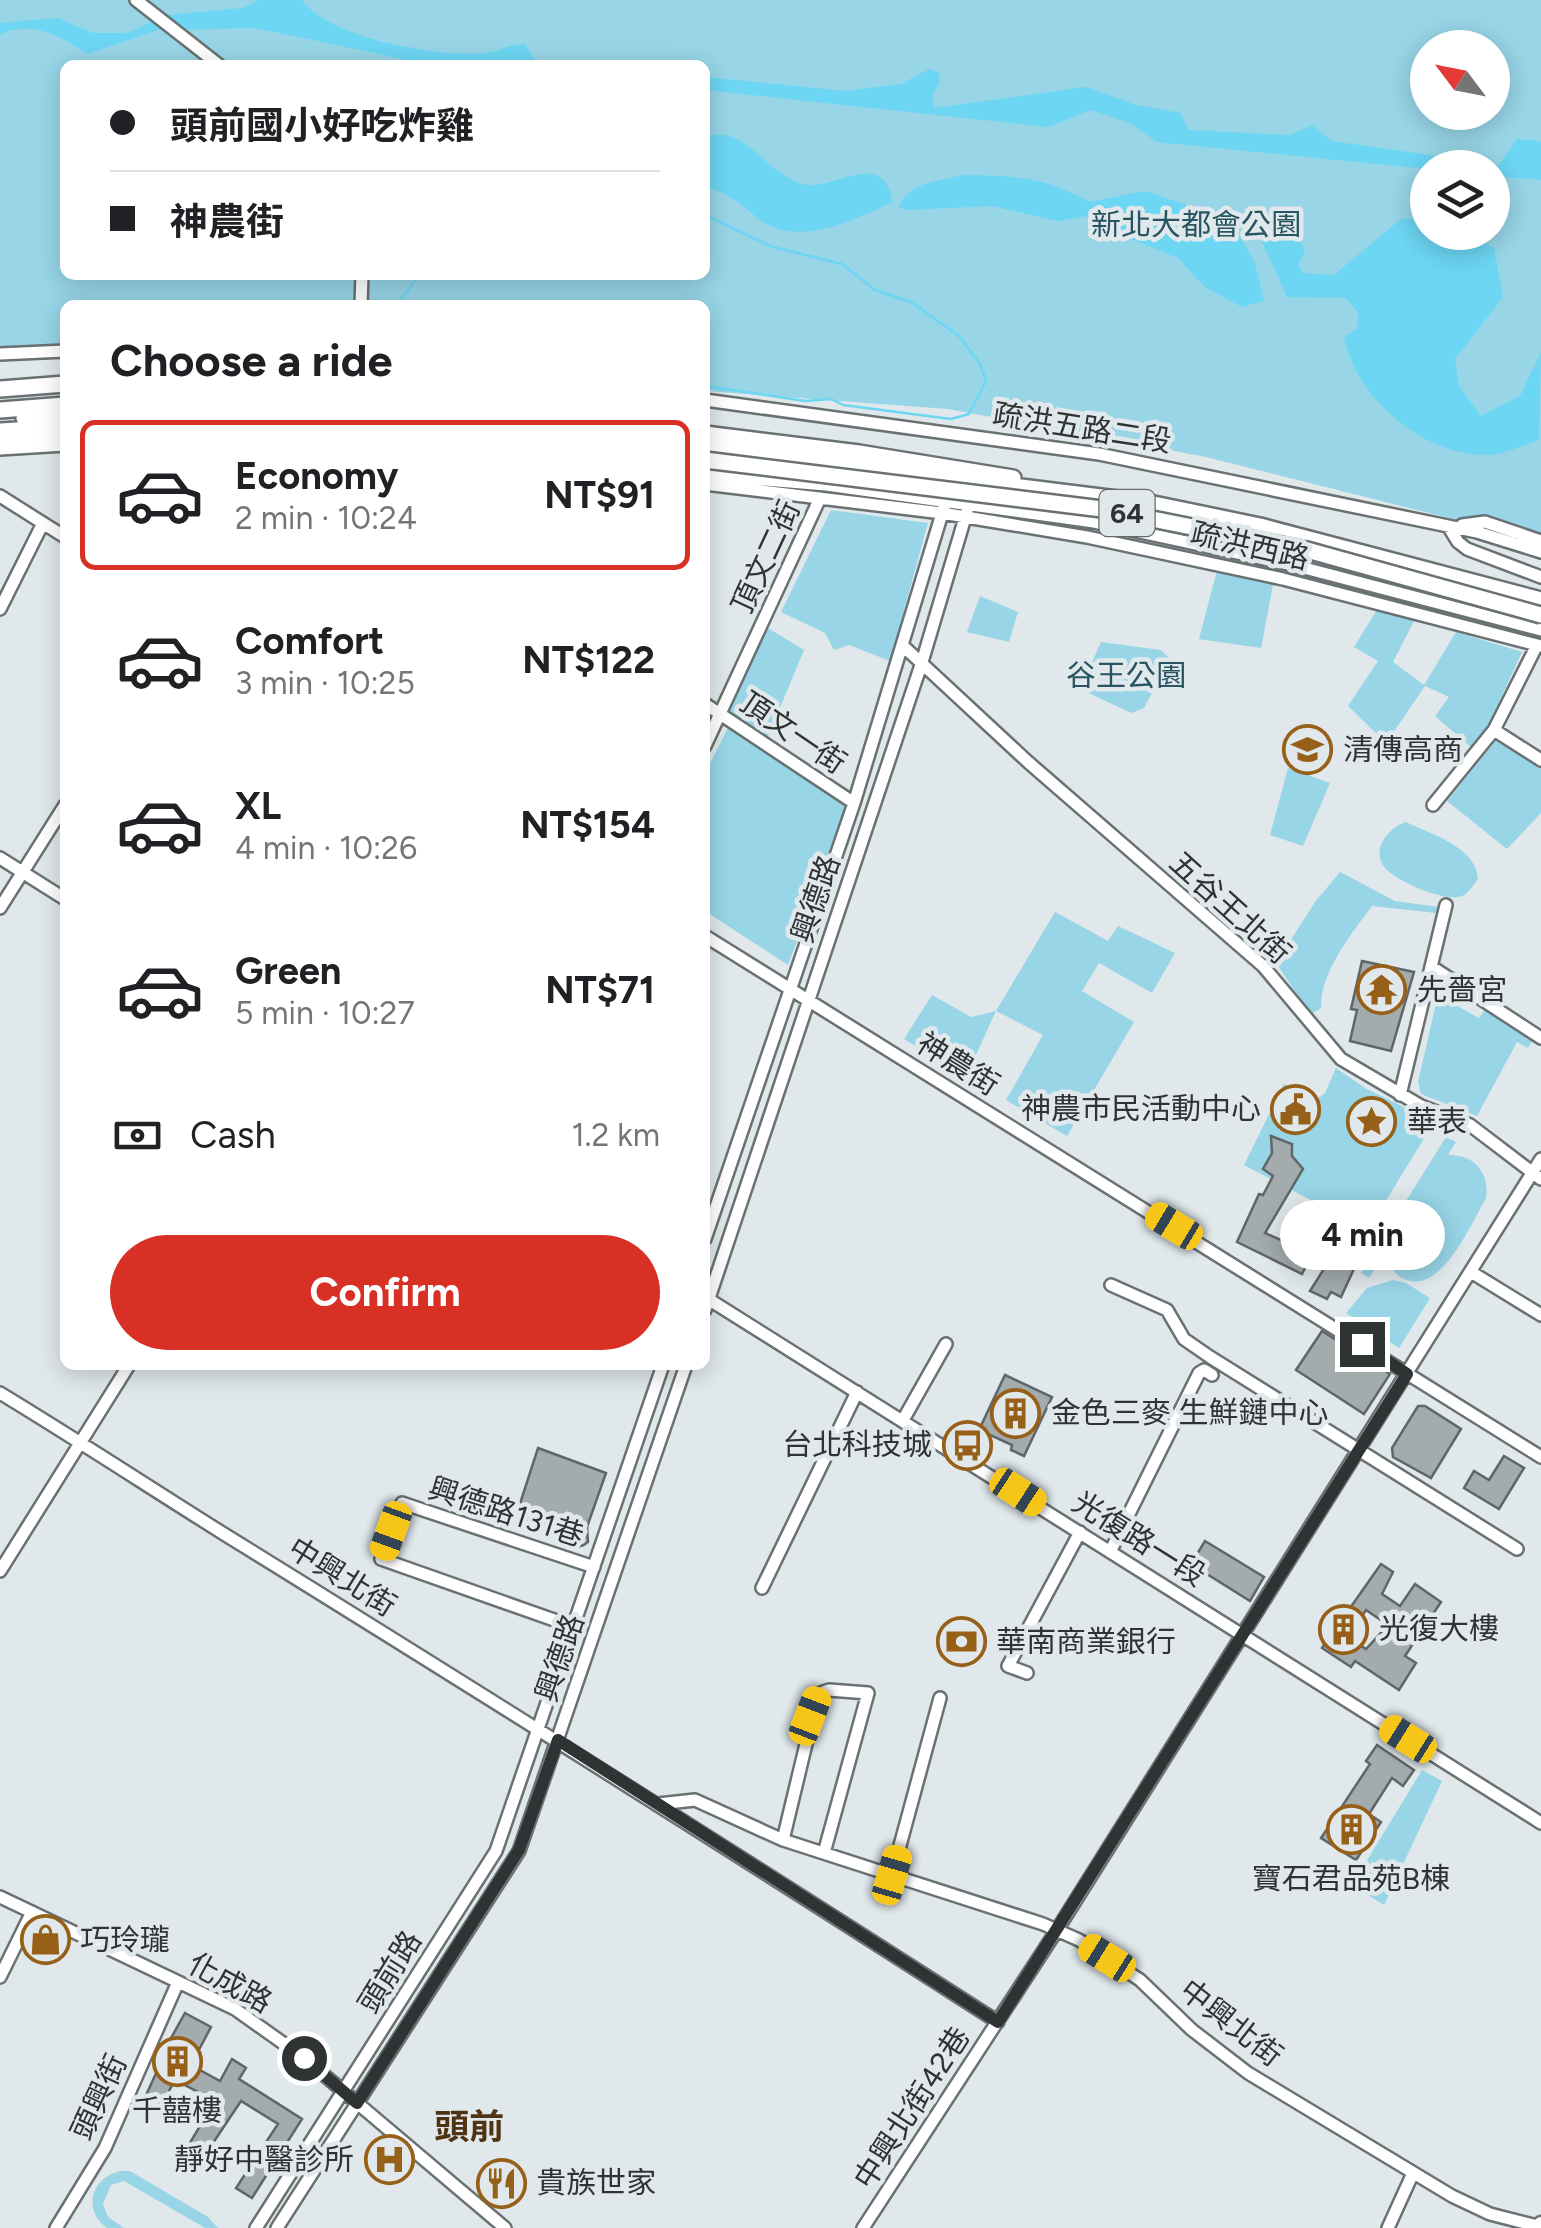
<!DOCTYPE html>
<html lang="en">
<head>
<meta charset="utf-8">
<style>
	body { margin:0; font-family:Figtree,"Noto Sans TC",sans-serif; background:#f6f6f6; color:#202124; height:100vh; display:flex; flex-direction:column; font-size:38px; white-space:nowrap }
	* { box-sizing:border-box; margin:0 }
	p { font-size:32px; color:#757577 }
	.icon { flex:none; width:55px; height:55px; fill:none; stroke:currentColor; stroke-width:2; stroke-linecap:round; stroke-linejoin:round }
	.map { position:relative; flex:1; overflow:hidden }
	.sheet { position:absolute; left:60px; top:300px; width:650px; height:1070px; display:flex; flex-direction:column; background:#fff; border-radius:15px; box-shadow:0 5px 25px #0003 }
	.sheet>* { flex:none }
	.guide { position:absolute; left:60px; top:60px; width:650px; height:220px; border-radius:15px; box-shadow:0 5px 25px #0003; display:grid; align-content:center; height:220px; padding:0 50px; background:#fff }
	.needle { width:65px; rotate:302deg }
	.fabs { position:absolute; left:1410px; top:30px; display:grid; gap:20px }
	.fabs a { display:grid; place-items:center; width:100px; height:100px; border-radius:50%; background:#fff; box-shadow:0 5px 25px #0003; font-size:50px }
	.end { position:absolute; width:45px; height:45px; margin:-22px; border:12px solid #303334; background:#fff; box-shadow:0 0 0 5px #fff }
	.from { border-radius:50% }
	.bubble { position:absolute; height:70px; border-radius:35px; background:#fff; box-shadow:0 5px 25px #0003; font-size:32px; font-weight:700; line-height:70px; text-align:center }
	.car { position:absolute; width:30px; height:60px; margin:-30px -15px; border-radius:12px; box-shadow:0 0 8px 2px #0007; background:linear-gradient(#f5c518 24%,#345 0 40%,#f5c518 0 76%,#345 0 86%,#f5c518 0) }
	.guide b { display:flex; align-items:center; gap:35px; height:95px; font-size:38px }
	.guide b+b { border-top:2px solid #e0e0e0 }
	.guide i { width:25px; height:25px; background:#202124 }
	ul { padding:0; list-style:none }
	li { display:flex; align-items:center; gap:30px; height:150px; margin:0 20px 15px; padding:0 30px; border:5px solid transparent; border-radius:15px }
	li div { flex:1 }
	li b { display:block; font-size:38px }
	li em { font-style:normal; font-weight:700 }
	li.selected { border-color:#d93025 }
	li>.icon { width:90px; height:90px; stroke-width:1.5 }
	h2 { padding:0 50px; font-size:45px; line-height:120px }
	.pay { display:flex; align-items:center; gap:25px; height:110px; padding:0 50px; font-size:38px }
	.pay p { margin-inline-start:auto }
	.button { display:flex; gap:20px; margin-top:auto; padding:20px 50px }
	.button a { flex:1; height:115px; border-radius:60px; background:#d93025; color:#fff; font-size:40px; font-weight:700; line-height:115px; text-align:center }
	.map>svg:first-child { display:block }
	.green { fill:#97d5e7; fill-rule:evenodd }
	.water { fill:#6cd6f3 }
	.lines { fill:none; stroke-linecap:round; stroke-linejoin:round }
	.stream { stroke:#6cd6f3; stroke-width:2.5 }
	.building { fill:#a3abad; stroke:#5f6668; stroke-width:2.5; fill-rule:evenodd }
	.minor-casing { stroke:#697173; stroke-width:16 }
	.major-casing { stroke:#697173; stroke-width:19 }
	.highway-casing { stroke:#697173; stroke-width:20 }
	.minor { stroke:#fff; stroke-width:11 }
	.major { stroke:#fff; stroke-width:14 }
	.highway { stroke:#fff; stroke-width:15 }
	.highway-bridge-casing { stroke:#697173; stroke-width:20; stroke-linecap:butt }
	.highway-bridge { stroke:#fff; stroke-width:15 }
	.route { stroke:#303334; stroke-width:12 }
	.labels { text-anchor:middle; stroke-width:9; stroke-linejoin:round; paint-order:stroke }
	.shield { fill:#e0e8eb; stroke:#65696b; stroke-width:2.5 }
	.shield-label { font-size:28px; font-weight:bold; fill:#303334 }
	.park-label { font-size:30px; fill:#275562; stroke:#e0e8eb }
	.street-label { font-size:30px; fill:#303334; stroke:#e0e8eb }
	.poi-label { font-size:30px; fill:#303334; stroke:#e0e8eb; text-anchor:start }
	.quarter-label { font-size:35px; font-weight:bold; fill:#4f3414; stroke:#e0e8eb }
</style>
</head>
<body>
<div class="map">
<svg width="1541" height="2228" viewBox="0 0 1541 2228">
	<rect width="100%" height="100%" fill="#e0e8eb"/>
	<!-- green -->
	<path class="green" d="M0,0H1541V541L1206,457L948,409L705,391V305H65V351H0ZM1428,48H1492V112H1428ZM65,65H705V275H65ZM1428,168H1492V232H1428Z
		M831,510L928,523L890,661L849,645L834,650L825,633L781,612Z
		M1218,567L1274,580L1261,648L1199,639Z
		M980,596L1018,612L1009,642L967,632Z
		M1380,605L1416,617L1393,662L1424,685L1456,632L1522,652L1487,728L1471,747L1435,716L1449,697L1425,686L1386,743L1348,706L1378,661L1354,647Z
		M766,627L804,650L767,739L727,710Z
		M1101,642L1161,650L1170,659L1144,708L1131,713L1080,689Z
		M728,728L847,806L788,965L705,911V773Z
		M1497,739L1541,768V813L1507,849L1447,801Z
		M1288,768L1330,783L1303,846L1270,835Z
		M1406,822C1430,834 1477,847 1478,879C1473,885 1469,893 1462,896C1446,903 1400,882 1388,871C1368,853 1387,828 1406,822Z
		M1340,872L1395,901L1438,907L1436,913L1372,906C1351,934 1320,973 1321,1008L1313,1013L1308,1011L1276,963L1315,902Z
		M1055,912L1108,941L1118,926L1175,953L1152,993L1099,963L1082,991L1134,1022L1067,1136L1006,1100L1043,1035L996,1011L966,1077L904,1039L932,995L971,1017L996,1011Z
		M1438,995L1479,1018L1485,1010L1532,1041L1528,1048L1517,1042L1477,1116L1421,1094L1418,1082Z
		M1336,1068L1365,1088L1434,1122L1368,1230L1244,1165L1284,1084L1318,1098L1325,1093Z
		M1446,1137L1456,1142L1448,1155C1474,1154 1490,1173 1486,1198C1471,1224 1444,1288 1410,1281C1395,1278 1389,1265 1386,1252L1369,1278L1361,1273Z
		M1393,1280L1406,1283L1430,1298L1399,1348L1346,1313L1367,1288Z
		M1422,1770L1442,1781L1384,1905L1352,1885Z
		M120,2171H130L208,2217L218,2228H205L124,2181L111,2185L103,2204L108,2217L124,2228H107C82,2210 91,2178 120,2171Z"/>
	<!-- water -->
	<path class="water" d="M258,0H302C330,39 440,58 487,53C500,51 510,44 525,44L537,64L553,65H457L408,60L255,28L157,30L88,54C60,37 34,19 0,34V23L57,18L93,33H127L168,15L243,8Z
		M929,69L939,73L940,82L932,96L934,108L1086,87L1136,105L1181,113L1188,130L1289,135L1313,125L1331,141L1499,165L1517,139L1538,141L1541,142V180L1493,176L1492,168L1427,169L1157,142L1130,123L1091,110L1048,127L705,90V77L846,91L901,84Z
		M705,135C712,136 722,134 729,136C759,146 775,180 808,185C835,189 883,148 893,202C857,218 804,246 765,223C744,209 731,191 705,188Z
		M963,175C1014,176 1044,176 1090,202L1145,191L1211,213L1234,227L1255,263L1264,301L1242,307L1205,287L1178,258L1113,232L1087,216L1058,221L992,206L907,210L899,207C908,182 940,181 963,175Z
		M1427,218L1428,232L1470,233L1494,248L1503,297L1455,359L1459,386L1481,416L1520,396L1541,352L1539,440C1524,445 1502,455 1486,455C1422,454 1357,399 1344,337L1357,329L1358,312L1346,298L1287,297L1259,235L1297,237L1305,251L1298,265L1303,273L1334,275L1401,219Z"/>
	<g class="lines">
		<!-- stream -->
		<path class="stream" d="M705,215L770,246L842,264L875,290L911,302L959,336L980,364L986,381L969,414L951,419L843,405L831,399L805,401L705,386
			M396,305L420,275"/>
	</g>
	<!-- building -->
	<path class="building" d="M1362,961L1414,972L1391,1051L1350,1041L1357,1010L1351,1009Z
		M1271,1136L1292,1144V1156L1303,1169L1265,1233L1312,1254L1302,1274L1237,1242L1259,1194L1263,1195L1273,1176L1263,1169L1272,1153Z
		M1351,1226L1366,1237L1365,1245L1341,1297L1331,1292L1327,1299L1310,1291Z
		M1322,1331L1390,1374L1364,1414L1296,1370Z
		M1005,1375L1052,1397L1024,1456L1011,1450L1012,1445L979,1430Z
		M1418,1406H1425L1461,1429L1431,1478L1393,1457L1392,1448Z
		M538,1448L606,1473L587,1527L588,1542L584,1545L578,1547L570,1542L565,1532L516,1516Z
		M1504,1456L1524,1468L1499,1509L1464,1488L1474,1471L1489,1480Z
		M1205,1541L1264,1577L1250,1601L1191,1564Z
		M1381,1564L1393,1572L1382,1594L1400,1606L1415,1584L1441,1602L1405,1656L1416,1663L1399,1690L1355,1661L1351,1667L1322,1648ZM1366,1610L1388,1625L1366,1649L1348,1637Z
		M1377,1745L1414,1770L1403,1786L1392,1778L1369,1814L1381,1822L1356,1860L1321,1838L1370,1764L1366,1761Z
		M185,2013L211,2027L191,2065L220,2081L232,2059L246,2068L239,2079L302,2119L252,2198L236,2188L278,2124L241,2101L201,2161L185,2151L215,2101L175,2080L157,2113L142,2104L163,2058L161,2056Z"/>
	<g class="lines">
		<defs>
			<path id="minor" d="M136,0L219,65
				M361,305L362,275
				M0,354L65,351
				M705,400L1099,454L1477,532L1541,552
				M0,429L65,425
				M0,449L65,445
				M705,475L826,485L1094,522L1289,564L1541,630
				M705,484L942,513L1087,537L1283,579L1541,646
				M0,496L65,537
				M1462,525L1485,522L1541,541
				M1448,526L1458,542L1467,549L1541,577
				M0,609L43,523
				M902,645L1028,762L1263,966L1341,1059L1421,1106L1470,1125L1541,1179
				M705,704L854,803
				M1494,730L1541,760
				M705,746L820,498
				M1433,805L1494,730L1537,645
				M0,858L65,899
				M0,908L65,805
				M705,936L1541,1457
				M1432,967L1541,1038
				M1400,1095L1446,905
				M705,1239L854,803L944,507
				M1471,1272L1541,1315
				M1111,1285L1167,1310L1184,1339L1210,1357L1517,1549
				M705,1297L1541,1823
				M705,1310L922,662L967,511
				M0,1393C76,1439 149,1487 224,1534C483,1694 741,1857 998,2022
				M903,1420L946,1344
				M1110,1552L1199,1373L1204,1370L1212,1375
				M0,1571L129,1365
				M762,1588L857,1392
				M574,1627L381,1559L402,1503L594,1567
				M1027,1673L1008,1666L1080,1532
				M658,1804L695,1800L783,1840L1043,1924L1079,1940L1140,1980L1192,2030L1248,2073L1452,2196L1490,2214L1541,2227
				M783,1840L818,1694L829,1690L868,1693L824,1853
				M892,1875L940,1698
				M0,1897L235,2009L304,2058L505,2228
				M0,1977L32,1912
				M56,2228L105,2148L178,1982
				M256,2228L496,1851L663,1365
				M277,2228L519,1851L686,1365
				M863,2228L1057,1930L1541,1159
				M1388,2228L1413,2173"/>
			<path id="major" d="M1541,2228V2224"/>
			<path id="highway" d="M0,389L65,384
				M0,410L65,405
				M24,418L65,416
				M705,434L859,453L1013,478
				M0,438L65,433
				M705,447L1149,503L1260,526L1541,600"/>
		</defs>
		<!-- minor casing -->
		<use href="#minor" class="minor-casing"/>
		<!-- major casing -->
		<use href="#major" class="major-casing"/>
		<!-- highway casing -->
		<use href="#highway" class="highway-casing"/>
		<!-- minor -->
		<use href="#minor" class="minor"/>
		<!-- major -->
		<use href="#major" class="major"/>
		<!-- highway -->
		<use href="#highway" class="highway"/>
		<defs>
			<path id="highway-bridge" d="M705,460L1102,509L1307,550L1541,615"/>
		</defs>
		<!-- highway-bridge casing -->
		<use href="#highway-bridge" class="highway-bridge-casing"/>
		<!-- highway-bridge -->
		<use href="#highway-bridge" class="highway-bridge"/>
	</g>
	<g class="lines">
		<!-- route -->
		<path class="route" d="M304,2058L357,2103L519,1850L558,1740L998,2022L1407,1374L1362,1344"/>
	</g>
	<!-- icons -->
	<defs>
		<symbol id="school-ring" viewBox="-11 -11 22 22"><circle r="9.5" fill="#e0e8eb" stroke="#976019" stroke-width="1.5"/><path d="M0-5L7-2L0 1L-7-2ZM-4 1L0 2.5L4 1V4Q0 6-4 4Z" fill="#976019"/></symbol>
		<symbol id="temple-ring" viewBox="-11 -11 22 22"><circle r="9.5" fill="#e0e8eb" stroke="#976019" stroke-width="1.5"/><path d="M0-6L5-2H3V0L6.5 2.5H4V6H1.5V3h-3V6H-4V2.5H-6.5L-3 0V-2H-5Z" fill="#976019"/></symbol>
		<symbol id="civic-ring" viewBox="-11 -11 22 22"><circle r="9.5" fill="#e0e8eb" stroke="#976019" stroke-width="1.5"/><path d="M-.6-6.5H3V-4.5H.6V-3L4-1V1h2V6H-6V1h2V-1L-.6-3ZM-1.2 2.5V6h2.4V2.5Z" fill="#976019"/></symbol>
		<symbol id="sight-ring" viewBox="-11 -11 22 22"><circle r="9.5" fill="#e0e8eb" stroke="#976019" stroke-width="1.5"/><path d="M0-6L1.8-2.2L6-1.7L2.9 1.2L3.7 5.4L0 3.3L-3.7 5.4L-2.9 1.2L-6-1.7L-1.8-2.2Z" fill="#976019"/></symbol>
		<symbol id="building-ring" viewBox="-11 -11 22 22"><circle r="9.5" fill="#e0e8eb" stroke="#976019" stroke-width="1.5"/><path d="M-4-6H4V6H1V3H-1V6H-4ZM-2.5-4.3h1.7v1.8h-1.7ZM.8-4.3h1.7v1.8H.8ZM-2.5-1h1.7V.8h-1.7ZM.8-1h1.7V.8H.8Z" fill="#976019"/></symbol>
		<symbol id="bus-ring" viewBox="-11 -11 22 22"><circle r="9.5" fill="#e0e8eb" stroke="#976019" stroke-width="1.5"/><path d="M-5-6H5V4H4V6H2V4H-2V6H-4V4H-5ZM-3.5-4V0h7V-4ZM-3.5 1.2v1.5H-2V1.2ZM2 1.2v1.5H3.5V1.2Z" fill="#976019"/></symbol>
		<symbol id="bank-ring" viewBox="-11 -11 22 22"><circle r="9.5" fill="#e0e8eb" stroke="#976019" stroke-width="1.5"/><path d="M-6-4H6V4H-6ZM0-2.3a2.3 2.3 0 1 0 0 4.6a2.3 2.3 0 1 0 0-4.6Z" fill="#976019"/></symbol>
		<symbol id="shop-ring" viewBox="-11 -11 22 22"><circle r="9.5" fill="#e0e8eb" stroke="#976019" stroke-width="1.5"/><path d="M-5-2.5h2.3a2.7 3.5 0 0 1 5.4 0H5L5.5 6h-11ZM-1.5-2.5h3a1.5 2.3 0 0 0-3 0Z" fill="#976019"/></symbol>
		<symbol id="hospital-ring" viewBox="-11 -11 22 22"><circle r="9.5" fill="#e0e8eb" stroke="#976019" stroke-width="1.5"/><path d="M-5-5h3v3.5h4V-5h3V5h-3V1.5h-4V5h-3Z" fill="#976019"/></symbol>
		<symbol id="restaurant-ring" viewBox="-11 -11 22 22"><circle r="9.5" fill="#e0e8eb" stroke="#976019" stroke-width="1.5"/><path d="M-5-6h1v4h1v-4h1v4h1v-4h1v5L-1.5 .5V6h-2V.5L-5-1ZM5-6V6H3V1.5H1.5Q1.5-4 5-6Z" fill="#976019"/></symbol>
	</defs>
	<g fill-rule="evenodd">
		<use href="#school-ring" x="1280" y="722" width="55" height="55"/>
		<use href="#temple-ring" x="1354" y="962" width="55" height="55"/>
		<use href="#civic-ring" x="1268" y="1082" width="55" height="55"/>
		<use href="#sight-ring" x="1344" y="1094" width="55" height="55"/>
		<use href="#building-ring" x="988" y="1386" width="55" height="55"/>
		<use href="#bus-ring" x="940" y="1418" width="55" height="55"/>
		<use href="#building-ring" x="1316" y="1602" width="55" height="55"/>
		<use href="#bank-ring" x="934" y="1614" width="55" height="55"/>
		<use href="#building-ring" x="1324" y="1802" width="55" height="55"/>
		<use href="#shop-ring" x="18" y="1912" width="55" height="55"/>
		<use href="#building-ring" x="150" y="2034" width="55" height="55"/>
		<use href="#hospital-ring" x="362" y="2132" width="55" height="55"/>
		<use href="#restaurant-ring" x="474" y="2156" width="55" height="55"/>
	</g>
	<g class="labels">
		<!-- shield labels -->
		<rect class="shield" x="1099.5" y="490" width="55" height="46" rx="8"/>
		<g class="shield-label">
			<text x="1127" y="523">64</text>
		</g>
		<!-- park labels -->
		<g class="park-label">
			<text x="1196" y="235">新北大都會公園</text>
			<text x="1126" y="686">谷王公園</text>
		</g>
		<!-- street labels -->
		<g class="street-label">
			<text transform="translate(1082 428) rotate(9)" y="10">疏洪五路二段</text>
			<text transform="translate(1250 546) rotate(13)" y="10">疏洪西路</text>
			<text transform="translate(766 557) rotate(-65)" y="10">頂文二街</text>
			<text transform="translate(793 733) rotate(34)" y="10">頂文一街</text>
			<text transform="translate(816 899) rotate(-71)" y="10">興德路</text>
			<text transform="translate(1230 908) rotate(42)" y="10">五谷王北街</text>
			<text transform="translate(958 1064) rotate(32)" y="10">神農街</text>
			<text transform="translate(506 1512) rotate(18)" y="10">興德路131巷</text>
			<text transform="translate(1139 1539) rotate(32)" y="10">光復路一段</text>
			<text transform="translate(342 1577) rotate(32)" y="10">中興北街</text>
			<text transform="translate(560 1658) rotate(-71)" y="10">興德路</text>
			<text transform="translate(390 1972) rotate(-58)" y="10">頭前路</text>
			<text transform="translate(230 1983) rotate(29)" y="10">化成路</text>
			<text transform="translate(1231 2023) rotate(38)" y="10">中興北街</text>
			<text transform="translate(99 2097) rotate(-65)" y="10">頭興街</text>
			<text transform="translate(912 2108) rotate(-57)" y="10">中興北街42巷</text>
		</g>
		<!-- poi labels -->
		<g class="poi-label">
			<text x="1343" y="760">清傳高商</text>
			<text x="1417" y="1000">先嗇宮</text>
			<text x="1261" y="1119" text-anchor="end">神農市民活動中心</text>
			<text x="1407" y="1132">華表</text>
			<text x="1051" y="1423">金色三麥 生鮮鏈中心</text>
			<text x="932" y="1455" text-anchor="end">台北科技城</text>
			<text x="1379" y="1639">光復大樓</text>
			<text x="996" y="1652">華南商業銀行</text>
			<text x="1351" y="1889" text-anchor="middle">寶石君品苑B棟</text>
			<text x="80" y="1950">巧玲瓏</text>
			<text x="177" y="2121" text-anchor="middle">千囍樓</text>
			<text x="354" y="2170" text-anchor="end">靜好中醫診所</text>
			<text x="536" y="2193">貴族世家</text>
		</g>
		<!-- quarter labels -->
		<g class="quarter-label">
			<text x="469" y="2139">頭前</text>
		</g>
	</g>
</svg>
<div class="fabs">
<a><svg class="needle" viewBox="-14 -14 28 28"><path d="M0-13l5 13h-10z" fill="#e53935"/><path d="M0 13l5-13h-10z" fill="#757577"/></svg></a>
<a><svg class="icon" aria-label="layers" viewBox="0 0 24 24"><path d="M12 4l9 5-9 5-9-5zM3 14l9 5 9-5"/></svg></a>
</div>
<i class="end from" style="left:304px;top:2058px"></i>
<i class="end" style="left:1362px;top:1344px"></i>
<div class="bubble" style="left:1280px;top:1200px;width:165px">4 min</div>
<i class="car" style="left:1174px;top:1226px;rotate:301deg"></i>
<i class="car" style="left:1018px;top:1492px;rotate:123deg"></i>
<i class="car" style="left:391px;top:1531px;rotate:200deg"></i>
<i class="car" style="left:810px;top:1716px;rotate:21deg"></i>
<i class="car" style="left:1408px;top:1739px;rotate:302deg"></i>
<i class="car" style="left:892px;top:1875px;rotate:16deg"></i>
<i class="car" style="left:1107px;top:1958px;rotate:302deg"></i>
<div class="guide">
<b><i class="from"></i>頭前國小好吃炸雞</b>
<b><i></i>神農街</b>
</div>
<section class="sheet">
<h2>Choose a ride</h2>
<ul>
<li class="selected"><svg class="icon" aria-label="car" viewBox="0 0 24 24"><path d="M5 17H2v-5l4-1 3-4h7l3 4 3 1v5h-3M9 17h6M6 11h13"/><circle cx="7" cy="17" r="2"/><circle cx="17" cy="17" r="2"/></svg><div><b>Economy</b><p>2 min · 10:24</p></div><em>NT$91</em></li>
<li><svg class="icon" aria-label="car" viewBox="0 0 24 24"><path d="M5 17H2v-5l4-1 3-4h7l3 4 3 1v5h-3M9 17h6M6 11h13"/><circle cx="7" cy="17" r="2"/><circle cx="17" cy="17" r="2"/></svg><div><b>Comfort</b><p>3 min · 10:25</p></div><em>NT$122</em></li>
<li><svg class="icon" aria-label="car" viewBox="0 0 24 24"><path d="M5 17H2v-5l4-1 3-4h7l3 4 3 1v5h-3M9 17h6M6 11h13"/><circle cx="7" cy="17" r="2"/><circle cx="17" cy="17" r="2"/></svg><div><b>XL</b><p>4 min · 10:26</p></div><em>NT$154</em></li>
<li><svg class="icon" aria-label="car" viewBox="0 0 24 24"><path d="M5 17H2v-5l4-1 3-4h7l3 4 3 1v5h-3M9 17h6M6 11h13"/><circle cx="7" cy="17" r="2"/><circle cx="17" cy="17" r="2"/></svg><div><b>Green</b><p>5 min · 10:27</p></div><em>NT$71</em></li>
</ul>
<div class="pay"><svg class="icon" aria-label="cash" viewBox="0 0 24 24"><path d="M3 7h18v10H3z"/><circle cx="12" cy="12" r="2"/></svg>Cash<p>1.2 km</p></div>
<div class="button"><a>Confirm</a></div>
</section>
</div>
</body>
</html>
